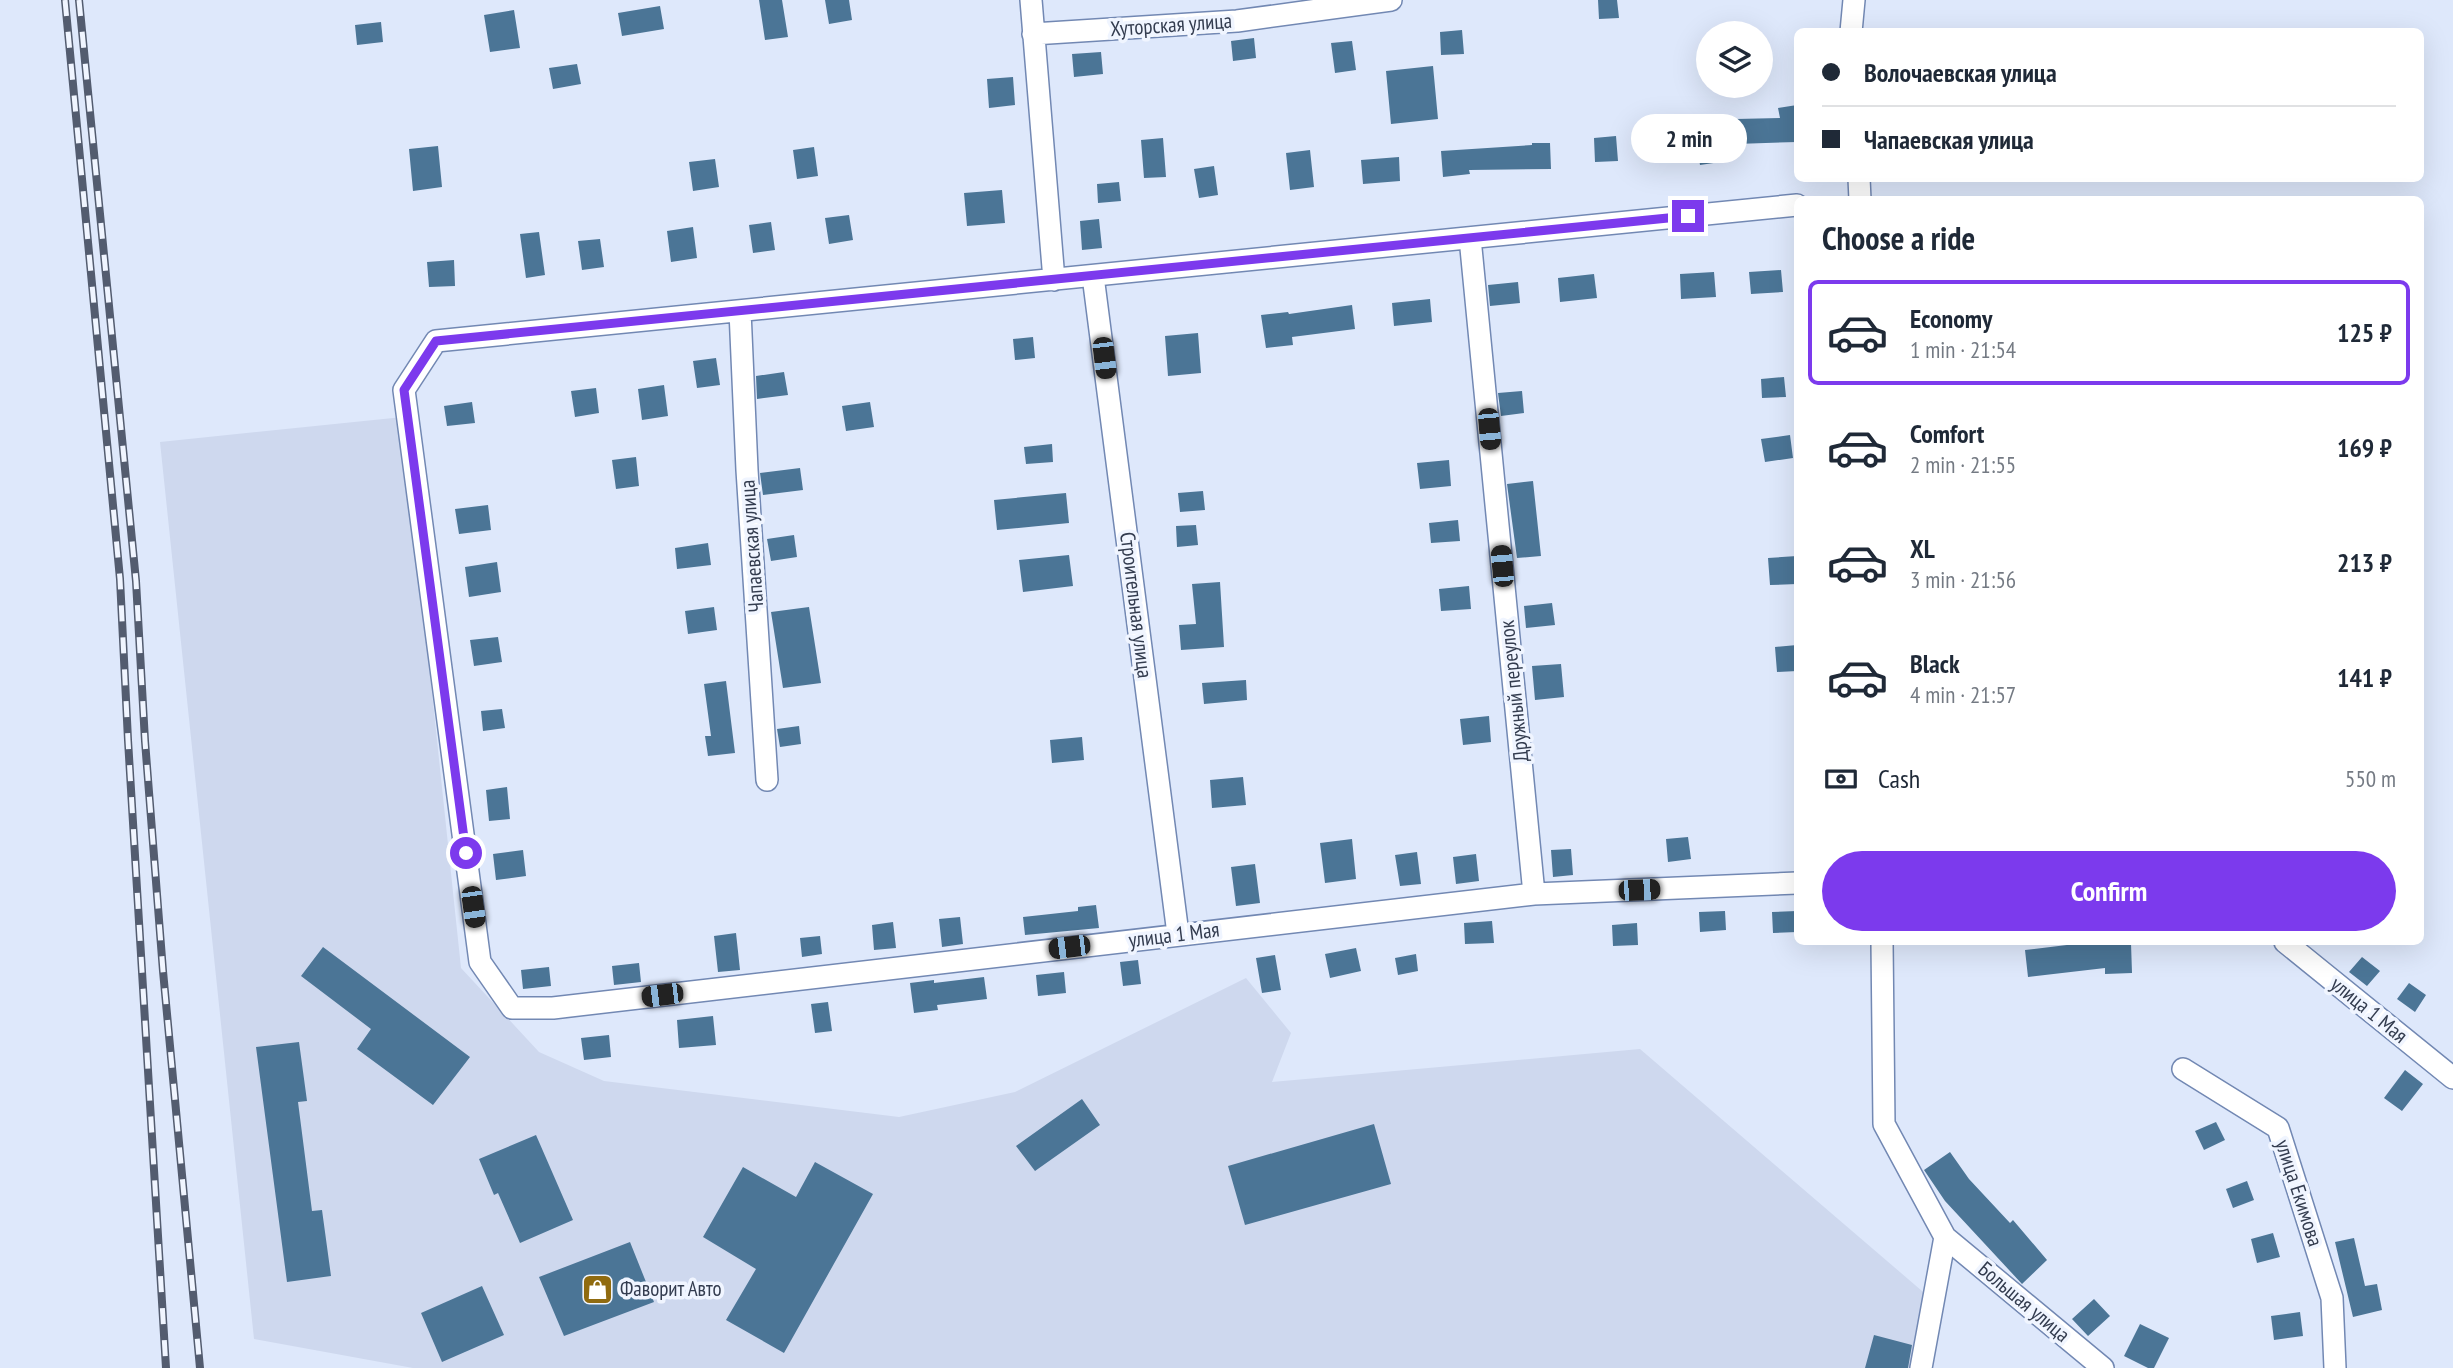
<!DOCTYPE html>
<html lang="en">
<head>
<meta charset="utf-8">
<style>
	body { margin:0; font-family:"PT Sans Narrow",sans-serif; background:#f2f2f3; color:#1f2937; height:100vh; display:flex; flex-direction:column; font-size:26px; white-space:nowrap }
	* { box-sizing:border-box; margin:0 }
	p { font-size:23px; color:#747a83 }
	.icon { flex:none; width:38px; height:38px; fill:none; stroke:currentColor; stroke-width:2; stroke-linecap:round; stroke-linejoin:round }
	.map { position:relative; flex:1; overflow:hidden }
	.sheet { position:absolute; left:1794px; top:196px; width:630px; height:749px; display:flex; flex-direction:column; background:#fff; border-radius:10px; box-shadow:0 7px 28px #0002 }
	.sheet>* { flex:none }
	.guide { position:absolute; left:1794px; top:28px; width:630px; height:154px; border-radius:10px; box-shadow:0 7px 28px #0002; display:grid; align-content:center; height:154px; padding:0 28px; background:#fff }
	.fabs { position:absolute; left:1696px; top:21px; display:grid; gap:14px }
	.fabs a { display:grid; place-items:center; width:77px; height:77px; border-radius:50%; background:#fff; box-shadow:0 7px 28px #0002; font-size:35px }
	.end { position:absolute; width:32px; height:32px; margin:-16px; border:9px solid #7c3aed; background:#fff; box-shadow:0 0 0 4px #fff }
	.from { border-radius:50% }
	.bubble { position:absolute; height:49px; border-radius:24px; background:#fff; box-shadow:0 7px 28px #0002; font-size:23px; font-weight:700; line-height:49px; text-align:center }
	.car { position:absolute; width:21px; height:42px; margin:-21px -10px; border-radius:9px; box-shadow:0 0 5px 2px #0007; background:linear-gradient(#222 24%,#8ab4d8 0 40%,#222 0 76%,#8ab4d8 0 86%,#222 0) }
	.guide b { display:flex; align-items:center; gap:24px; height:66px; font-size:26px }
	.guide b+b { border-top:2px solid #e0e1e3 }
	.guide i { width:18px; height:18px; background:#1f2937 }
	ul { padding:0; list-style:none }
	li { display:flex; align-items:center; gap:21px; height:105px; margin:0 14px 10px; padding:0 14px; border:4px solid transparent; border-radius:10px }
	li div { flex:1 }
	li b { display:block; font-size:26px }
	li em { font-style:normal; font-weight:700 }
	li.on { border-color:#7c3aed }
	li>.icon { width:63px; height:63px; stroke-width:1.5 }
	h2 { padding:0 28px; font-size:32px; line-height:84px }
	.pay { display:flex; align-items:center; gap:18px; height:77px; padding:0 28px; font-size:26px }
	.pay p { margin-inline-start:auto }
	.button { display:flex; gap:14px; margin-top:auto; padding:14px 28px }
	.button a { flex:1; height:80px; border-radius:42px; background:#7c3aed; color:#fff; font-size:28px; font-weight:700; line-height:80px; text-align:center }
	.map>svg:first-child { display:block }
	.built { fill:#ced8ee }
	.building { fill:#4b7596 }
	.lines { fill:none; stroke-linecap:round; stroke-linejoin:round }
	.minor-casing { stroke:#7288b3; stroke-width:24 }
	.minor { stroke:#fff; stroke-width:21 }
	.rail-casing { stroke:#535c6f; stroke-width:8 }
	.rail { stroke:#f0f5ff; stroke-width:5; stroke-dasharray:16; stroke-linecap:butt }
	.route { stroke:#7c3aed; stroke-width:9 }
	.labels { text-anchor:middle; stroke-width:7; stroke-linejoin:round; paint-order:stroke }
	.street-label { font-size:21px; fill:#333c4f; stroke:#f0f5ff }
	.poi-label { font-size:21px; fill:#333c4f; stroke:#f0f5ff; text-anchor:start }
</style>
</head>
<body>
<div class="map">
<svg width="2453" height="1368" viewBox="0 0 2453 1368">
	<rect width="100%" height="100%" fill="#dee8fb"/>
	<!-- built -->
	<path class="built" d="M403,417L461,968L539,1052L604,1081L899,1117L1015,1092L1246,978L1291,1033L1272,1082L1640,1049L1929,1297L1910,1368H413L254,1339L160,442Z"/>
	<!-- building -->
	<path class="building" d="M759,0H782L788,37L765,40Z
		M825,0H849L852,20L829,24Z
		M1598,0H1617L1619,18L1599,19Z
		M660,6L664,29L622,36L618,13Z
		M514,10L520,48L490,52L484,15Z
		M381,22L383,42L357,45L355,25Z
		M1462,30L1464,54L1441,55L1440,32Z
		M1254,38L1256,58L1233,61L1231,41Z
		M1352,41L1356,70L1335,73L1331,43Z
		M1101,52L1103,74L1074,77L1072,54Z
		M577,64L581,84L553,89L549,68Z
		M1433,66L1438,119L1391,124L1386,71Z
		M1013,77L1015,105L989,108L987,79Z
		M1797,105V142L1736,144V119L1780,118L1778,108Z
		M1616,136L1618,161L1595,162L1594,138Z
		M1163,138L1166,177L1144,178L1141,140Z
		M1532,143H1550L1551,169L1469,170L1470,174L1443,177L1441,151L1532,145Z
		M1724,143L1727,161L1700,165L1697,146Z
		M438,146L442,187L413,191L409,149Z
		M814,147L818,176L797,179L793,150Z
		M1310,150L1314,187L1290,190L1286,153Z
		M1399,157L1400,181L1363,184L1361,160Z
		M715,159L719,187L693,191L689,162Z
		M1214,166L1218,195L1199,198L1194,169Z
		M1119,182L1121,201L1098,203L1097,184Z
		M1002,190L1005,223L967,226L964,193Z
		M849,215L853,240L829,244L825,218Z
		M1099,219L1102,248L1082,250L1080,221Z
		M771,222L775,250L753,253L749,225Z
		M693,227L697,258L671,262L667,231Z
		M539,232L545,275L526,278L520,234Z
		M600,239L604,267L582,270L578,241Z
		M454,260L455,286L429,287L427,262Z
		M1781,270L1783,292L1751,294L1749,272Z
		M1714,272L1716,297L1681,299L1680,274Z
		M1594,274L1597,298L1560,302L1558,278Z
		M1518,282L1520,303L1490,306L1488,285Z
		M1430,299L1432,322L1394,326L1392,303Z
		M1352,305L1355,329L1292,337L1293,345L1266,348L1261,315L1288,312L1289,314Z
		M1198,333L1201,373L1168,376L1165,336Z
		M1033,337L1035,358L1015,360L1013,339Z
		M716,358L720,385L697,388L693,361Z
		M784,372L788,395L757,399L756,376Z
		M1784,377L1786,397L1762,398L1761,379Z
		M664,385L668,416L642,420L638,389Z
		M596,388L599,413L575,417L571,391Z
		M1522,391L1524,413L1501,416L1498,393Z
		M472,402L475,423L447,426L444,406Z
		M870,402L874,427L846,431L842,406Z
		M1790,435L1793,458L1765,462L1761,439Z
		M1052,444L1053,462L1026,464L1024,447Z
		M636,457L639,486L616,489L612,460Z
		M1449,460L1451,486L1420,489L1417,463Z
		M800,468L803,490L763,495L760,473Z
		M1533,481L1541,556L1517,558L1507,484Z
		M1203,491L1205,510L1180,512L1178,493Z
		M1066,493L1069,523L997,530L994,500Z
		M488,505L491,530L459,534L455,509Z
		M1458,520L1460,541L1431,543L1429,523Z
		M1196,525L1198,545L1177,547L1176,526Z
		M794,535L797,557L771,561L767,539Z
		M708,543L711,565L677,569L675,548Z
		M1069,555L1073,586L1023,592L1019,560Z
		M1797,556V584L1770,585L1768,558Z
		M497,562L501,592L469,597L465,567Z
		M1220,582L1224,647L1181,650L1179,625L1196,624L1192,584Z
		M1469,586L1471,609L1441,611L1439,589Z
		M1552,603L1555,625L1526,628L1524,606Z
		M714,607L717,630L688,634L685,611Z
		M809,607L821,683L783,688L771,612Z
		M498,637L502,662L474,666L470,640Z
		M1797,645V671L1777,672L1775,647Z
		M1561,664L1564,697L1535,700L1532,666Z
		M1246,680L1247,700L1204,704L1202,683Z
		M726,681L735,753L708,756L705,736H711L704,684Z
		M502,709L505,728L483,731L481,711Z
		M1489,716L1491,742L1463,745L1460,719Z
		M799,726L801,744L780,747L777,729Z
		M1082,737L1084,760L1052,763L1050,740Z
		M1243,777L1246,805L1212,808L1210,780Z
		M507,787L510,819L489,821L486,790Z
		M1688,837L1691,859L1668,862L1666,839Z
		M1352,839L1356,879L1325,883L1320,843Z
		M1571,849L1573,875L1553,877L1551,850Z
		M523,850L526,876L496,880L493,854Z
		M1417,852L1421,884L1400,886L1395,855Z
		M1476,854L1479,881L1456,884L1453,857Z
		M1255,864L1260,903L1236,906L1231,867Z
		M1096,905L1099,928L1025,935L1023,917L1078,911V907Z
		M1725,911L1726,930L1700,932L1699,912Z
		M1797,911V932L1773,933L1772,912Z
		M960,917L963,944L942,947L939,919Z
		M1492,921L1494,943L1465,944L1464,923Z
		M893,922L896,948L874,950L872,925Z
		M1637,923L1638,945L1613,946L1612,925Z
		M736,933L740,970L718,972L714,936Z
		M820,936L822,954L802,957L800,938Z
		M2131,943L2132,973L2105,974V968L2028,977L2025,950L2075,944Z
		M323,947L470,1057L433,1105L357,1049L371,1029L301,976Z
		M1356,948L1361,971L1330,978L1325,954Z
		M1416,954L1418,971L1398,975L1395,958Z
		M1275,955L1281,990L1262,993L1256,958Z
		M2362,957L2380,971L2367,986L2349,972Z
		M1138,960L1141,984L1123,986L1120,962Z
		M639,963L641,982L614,985L612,966Z
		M549,967L551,986L523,989L521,970Z
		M1064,972L1066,993L1038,996L1036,975Z
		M984,977L987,999L937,1005L938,1010L914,1013L910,983L934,980V983Z
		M2409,983L2426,995L2415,1012L2397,999Z
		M828,1002L832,1031L815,1033L811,1004Z
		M713,1016L716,1045L679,1048L677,1020Z
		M609,1035L611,1057L584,1060L581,1038Z
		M299,1042L307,1101L298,1102L312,1211L322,1210L331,1276L287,1282L256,1047Z
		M2405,1070L2423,1084L2402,1111L2384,1098Z
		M1082,1099L1100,1125L1035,1171L1016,1146Z
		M2216,1122L2225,1140L2204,1150L2195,1131Z
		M1374,1124L1391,1184L1245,1225L1228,1166Z
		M536,1135L573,1220L520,1243L498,1193L494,1195L479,1159Z
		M1950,1152L1969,1179L2010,1223L2013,1220L2047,1260L2022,1284L1945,1201L1924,1170Z
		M815,1162L873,1194L784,1353L726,1320L756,1269L703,1237L743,1167L796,1197Z
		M2247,1181L2254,1200L2233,1208L2226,1189Z
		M2273,1233L2280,1257L2257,1263L2251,1239Z
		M2354,1238L2365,1286L2377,1284L2382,1310L2353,1317L2335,1242Z
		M630,1242L654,1302L564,1336L539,1277Z
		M482,1286L504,1335L442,1362L421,1313Z
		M2094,1299L2110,1316L2088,1336L2072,1319Z
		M2300,1312L2303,1336L2274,1340L2271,1316Z
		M2140,1324L2169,1338L2154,1368H2148L2124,1356Z
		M1874,1335L1912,1345L1908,1368H1865Z"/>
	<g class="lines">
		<defs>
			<path id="minor" d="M1031,0L1054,280
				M1851,32L1854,0
				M1033,34L1237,21L1391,0
				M1859,178L1860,200
				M1797,205L436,341L404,390L480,962L512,1008H553L1534,894L1797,883
				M1470,238L1534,894
				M1093,276L1178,934
				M740,311L747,470L767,780
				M1882,942L1884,1124L1945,1237L2103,1368
				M2285,942L2453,1078
				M2183,1069L2278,1128L2332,1298L2335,1368
				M1921,1368L1945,1237"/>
		</defs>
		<!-- minor casing -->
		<use href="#minor" class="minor-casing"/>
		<!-- minor -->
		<use href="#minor" class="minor"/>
		<defs>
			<path id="rail" d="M65,0L120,579L128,740L166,1368
				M79,0L136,581L145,741L163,971L200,1368"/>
		</defs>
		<!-- rail casing -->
		<use href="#rail" class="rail-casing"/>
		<!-- rail -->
		<use href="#rail" class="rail"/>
	</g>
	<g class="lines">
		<!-- route -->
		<path class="route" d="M466,853L404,390L436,341L1688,216"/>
	</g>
	<!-- icons -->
	<defs>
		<symbol id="shop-square" viewBox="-11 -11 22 22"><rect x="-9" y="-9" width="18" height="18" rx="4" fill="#906b10" stroke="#f0f5ff"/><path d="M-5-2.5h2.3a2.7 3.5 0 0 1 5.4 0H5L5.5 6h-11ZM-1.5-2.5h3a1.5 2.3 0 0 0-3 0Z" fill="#fff"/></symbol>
	</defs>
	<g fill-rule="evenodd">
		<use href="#shop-square" x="580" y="1272" width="35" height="35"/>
	</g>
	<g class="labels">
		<!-- street labels -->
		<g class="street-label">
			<text transform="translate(1171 25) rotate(-4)" y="7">Хуторская улица</text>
			<text transform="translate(752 546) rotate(-94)" y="7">Чапаевская улица</text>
			<text transform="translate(1136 605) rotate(83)" y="7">Строительная улица</text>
			<text transform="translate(1514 691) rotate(-96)" y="7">Дружный переулок</text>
			<text transform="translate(1174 935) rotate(-7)" y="7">улица 1 Мая</text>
			<text transform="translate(2369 1010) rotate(39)" y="7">улица 1 Мая</text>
			<text transform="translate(2299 1193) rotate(72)" y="7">улица Екимова</text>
			<text transform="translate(2024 1302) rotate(40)" y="7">Большая улица</text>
		</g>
		<!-- poi labels -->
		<g class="poi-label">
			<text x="620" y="1296">Фаворит Авто</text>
		</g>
	</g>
</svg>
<div class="fabs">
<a><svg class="icon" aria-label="layers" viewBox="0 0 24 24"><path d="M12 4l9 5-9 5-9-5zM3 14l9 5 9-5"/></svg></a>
</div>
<i class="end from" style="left:466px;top:853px"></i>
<i class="end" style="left:1688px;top:216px"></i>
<div class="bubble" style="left:1631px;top:114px;width:116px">2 min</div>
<i class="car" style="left:1104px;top:358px;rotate:173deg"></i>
<i class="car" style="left:1489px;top:429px;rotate:175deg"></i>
<i class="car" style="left:1502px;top:566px;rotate:355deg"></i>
<i class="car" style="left:1639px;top:890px;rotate:88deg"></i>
<i class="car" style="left:473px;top:907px;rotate:172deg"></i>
<i class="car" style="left:1069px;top:947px;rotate:263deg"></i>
<i class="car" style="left:662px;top:995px;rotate:263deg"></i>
<div class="guide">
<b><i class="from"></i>Волочаевская улица</b>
<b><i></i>Чапаевская улица</b>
</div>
<section class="sheet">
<h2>Choose a ride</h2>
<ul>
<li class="on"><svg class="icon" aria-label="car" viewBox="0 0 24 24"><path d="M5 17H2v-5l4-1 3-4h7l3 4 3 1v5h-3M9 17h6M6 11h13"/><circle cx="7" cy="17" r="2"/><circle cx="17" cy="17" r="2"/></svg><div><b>Economy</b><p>1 min · 21:54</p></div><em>125 ₽</em></li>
<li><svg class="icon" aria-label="car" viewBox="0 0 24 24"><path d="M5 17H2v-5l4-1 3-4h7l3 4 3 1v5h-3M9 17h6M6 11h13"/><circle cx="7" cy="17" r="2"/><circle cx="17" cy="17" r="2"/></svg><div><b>Comfort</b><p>2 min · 21:55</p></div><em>169 ₽</em></li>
<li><svg class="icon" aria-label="car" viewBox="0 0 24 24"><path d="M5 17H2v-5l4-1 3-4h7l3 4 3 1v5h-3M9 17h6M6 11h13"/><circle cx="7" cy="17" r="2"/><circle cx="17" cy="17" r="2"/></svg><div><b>XL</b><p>3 min · 21:56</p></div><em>213 ₽</em></li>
<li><svg class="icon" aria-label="car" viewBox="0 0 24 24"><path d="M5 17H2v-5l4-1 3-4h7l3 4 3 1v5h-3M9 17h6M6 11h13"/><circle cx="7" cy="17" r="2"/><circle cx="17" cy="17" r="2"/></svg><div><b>Black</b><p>4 min · 21:57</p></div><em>141 ₽</em></li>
</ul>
<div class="pay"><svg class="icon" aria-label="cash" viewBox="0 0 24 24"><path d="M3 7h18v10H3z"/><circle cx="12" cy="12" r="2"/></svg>Cash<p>550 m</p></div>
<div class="button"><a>Confirm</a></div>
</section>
</div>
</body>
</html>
